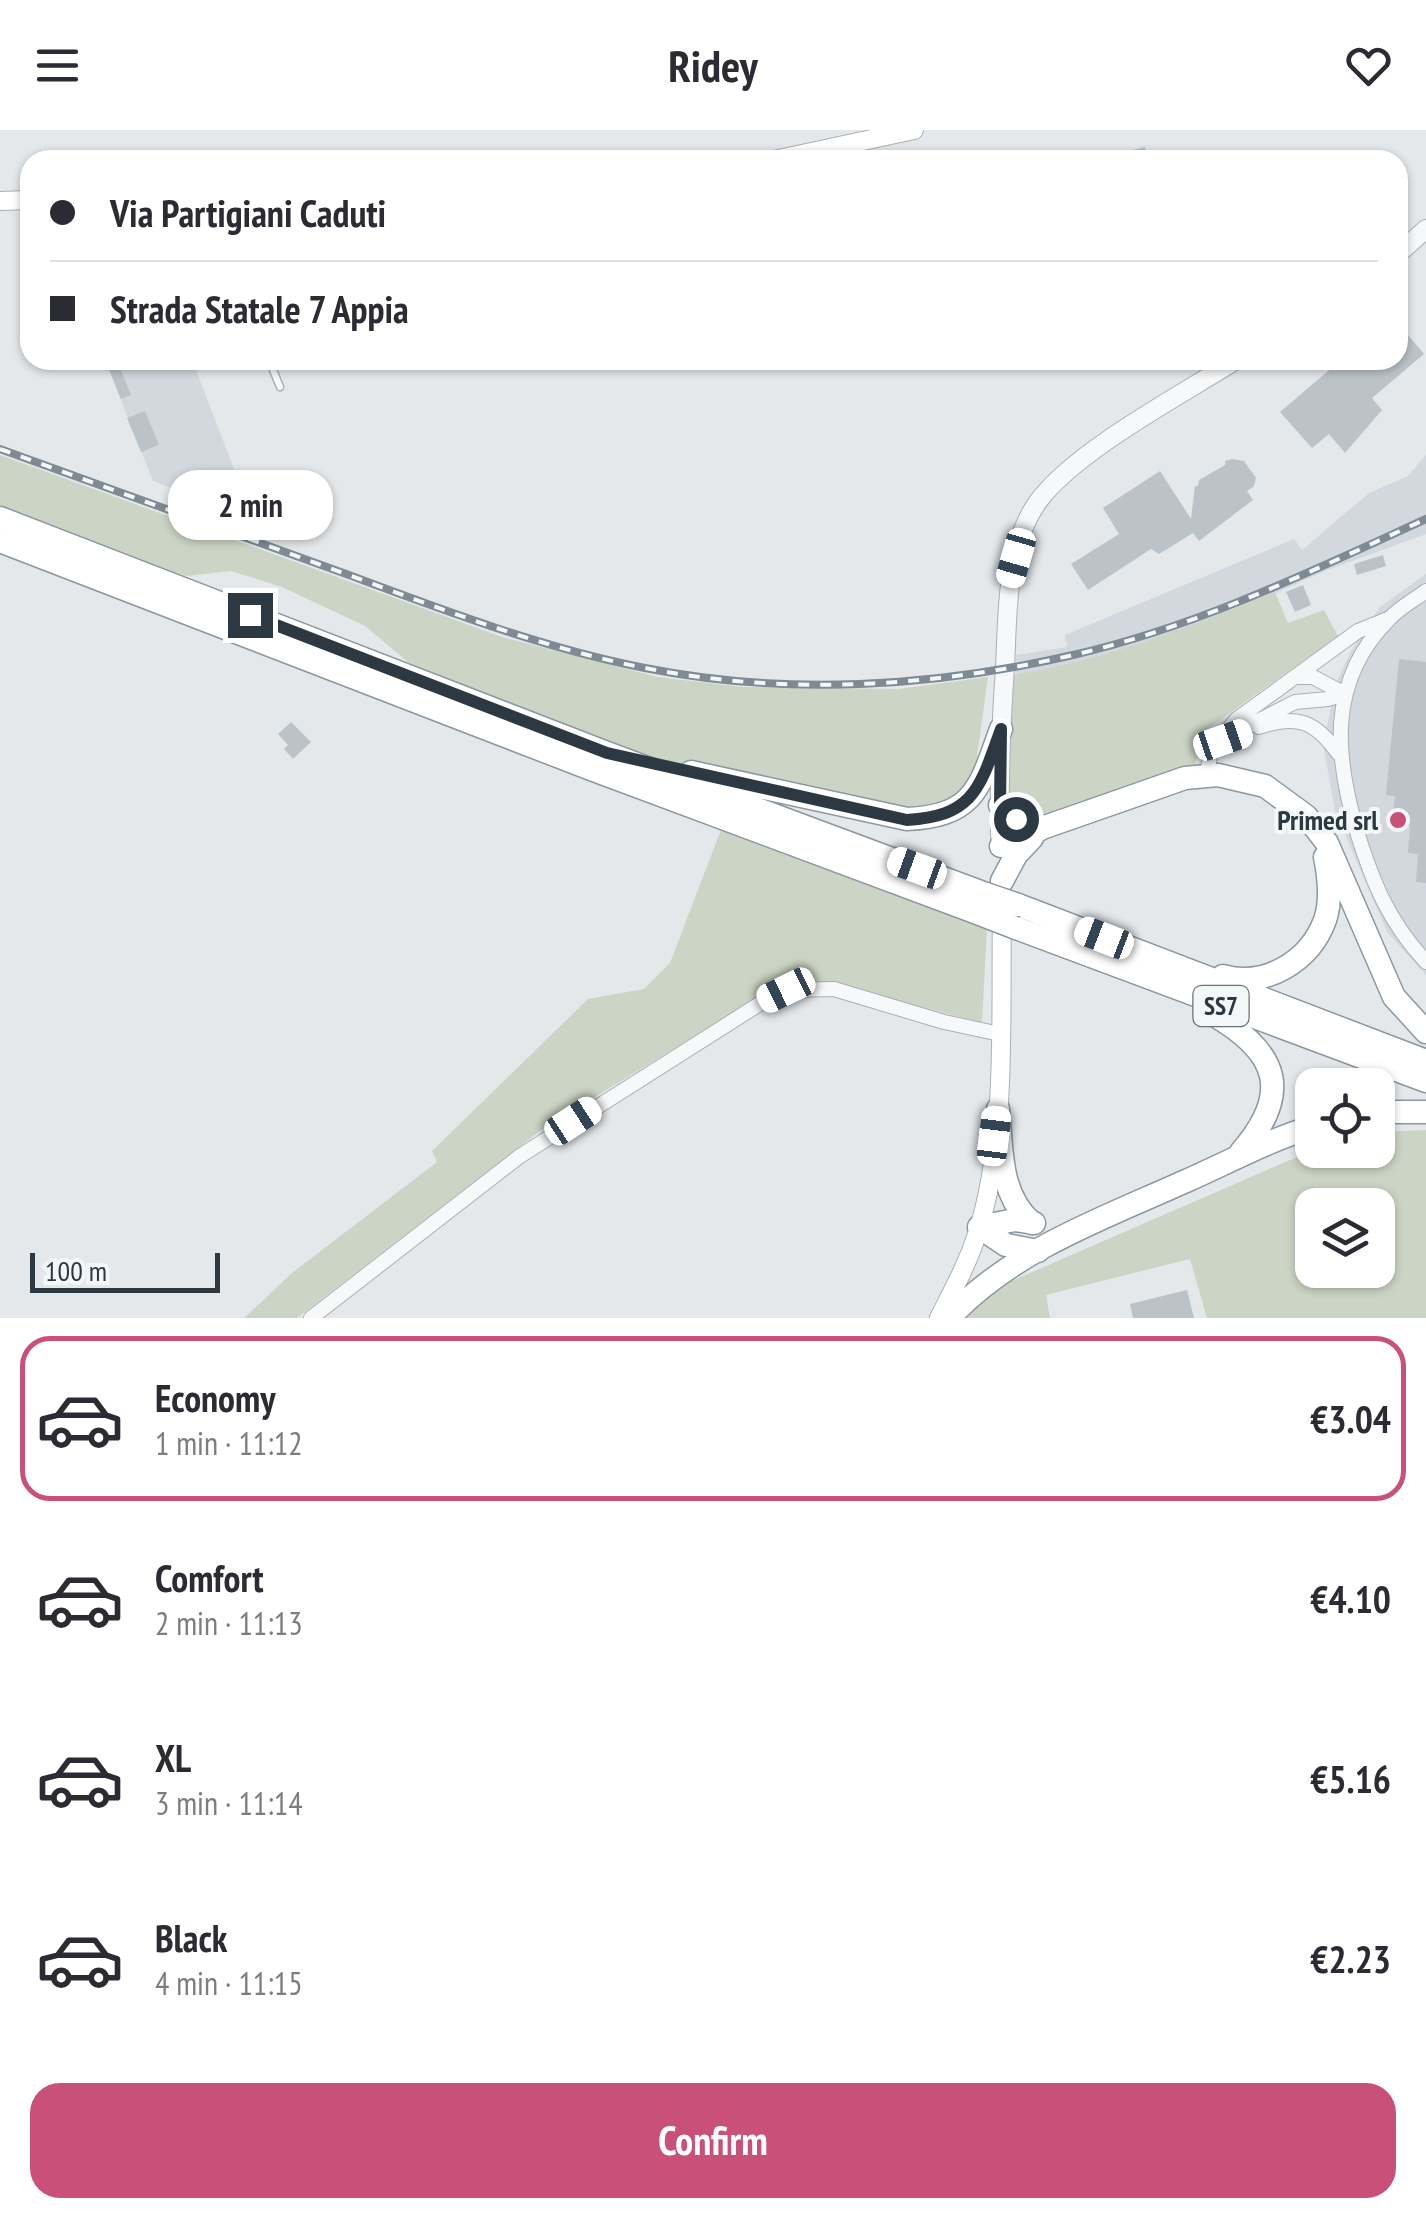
<!DOCTYPE html>
<html lang="en">
<head>
<meta charset="utf-8">
<style>
	body { margin:0; font-family:"PT Sans Narrow",sans-serif; background:#f2f2f3; color:#2b2b33; height:100vh; display:flex; flex-direction:column; font-size:38px; white-space:nowrap }
	* { box-sizing:border-box; margin:0 }
	p { font-size:32px; color:#7c7c81 }
	.icon { flex:none; width:55px; height:55px; fill:none; stroke:currentColor; stroke-width:2; stroke-linecap:round; stroke-linejoin:round }
	.map { position:relative; height:1188px; overflow:hidden }
	.sheet { display:flex; flex-direction:column; background:#fff; flex:1 }
	.sheet>* { flex:none }
	.guide { position:absolute; left:20px; top:20px; width:1388px; height:220px; border-radius:30px; box-shadow:0 2px 8px #0004; display:grid; align-content:center; height:220px; padding:0 30px; background:#fff }
	.fabs { position:absolute; left:1295px; top:938px; display:grid; gap:20px }
	.fabs a { display:grid; place-items:center; width:100px; height:100px; border-radius:20px; background:#fff; box-shadow:0 2px 8px #0004; font-size:50px }
	.scale { position:absolute; left:30px; bottom:25px; width:190px; box-sizing:border-box; padding-left:10px; border:5px solid #2c3943; border-top:0; font-size:28px; line-height:35px; white-space:nowrap; color:#2c3943; -webkit-text-stroke:8px #f4f7f8; paint-order:stroke }
	.end { position:absolute; width:45px; height:45px; margin:-22px; border:12px solid #2c3943; background:#fff; box-shadow:0 0 0 5px #fff }
	.from { border-radius:50% }
	.bubble { position:absolute; height:70px; border-radius:30px; background:#fff; box-shadow:0 2px 8px #0004; font-size:32px; font-weight:600; line-height:70px; text-align:center }
	.car { position:absolute; width:30px; height:60px; margin:-30px -15px; border-radius:12px; box-shadow:0 0 8px 2px #0007; background:linear-gradient(#fff 24%,#345 0 40%,#fff 0 76%,#345 0 86%,#fff 0) }
	.guide b { display:flex; align-items:center; gap:35px; height:95px; font-size:38px }
	.guide b+b { border-top:2px solid #e1e1e2 }
	.guide i { width:25px; height:25px; background:#2b2b33 }
	ul { padding:18px 0 0; list-style:none }
	li { display:flex; align-items:center; gap:30px; height:165px; margin:0 20px 15px; padding:0 10px; border:5px solid transparent; border-radius:30px }
	li div { flex:1 }
	li b { display:block; font-size:38px }
	li em { font-style:normal; font-weight:600 }
	li.active { border-color:#c95078 }
	li>.icon { width:90px; height:90px; stroke-width:1.5 }
	.button { display:flex; gap:20px; margin-top:auto; padding:20px 30px }
	.button a { flex:1; height:115px; border-radius:30px; background:#c95078; color:#fff; font-size:40px; font-weight:600; line-height:115px; text-align:center }
	header { display:flex; justify-content:space-between; align-items:center; height:130px; padding:0 30px; background:#fff; font-size:45px; font-weight:600 }
	.map>svg:first-child { display:block }
	.built { fill:#d2d8dd }
	.green { fill:#ccd5c5; fill-rule:evenodd }
	.building { fill:#bbc2c8 }
	.lines { fill:none; stroke-linecap:round; stroke-linejoin:round }
	.service-casing { stroke:#a9b0b5; stroke-width:9 }
	.minor-casing { stroke:#a9b0b5; stroke-width:16 }
	.tertiary-casing { stroke:#a9b0b5; stroke-width:20 }
	.secondary-casing { stroke:#a9b0b5; stroke-width:20 }
	.trunk-casing { stroke:#8c98a1; stroke-width:25 }
	.service { stroke:#f7f8f9; stroke-width:6 }
	.minor { stroke:#f7f8f9; stroke-width:14 }
	.tertiary { stroke:#f7f8f9; stroke-width:18 }
	.secondary { stroke:#fff; stroke-width:18 }
	.trunk { stroke:#fff; stroke-width:22 }
	.rail-casing { stroke:#7e8a94; stroke-width:8 }
	.rail { stroke:#f4f7f8; stroke-width:4; stroke-dasharray:11; stroke-linecap:butt }
	.trunk-bridge-casing { stroke:#8c98a1; stroke-width:25; stroke-linecap:butt }
	.trunk-bridge { stroke:#fff; stroke-width:22 }
	.route { stroke:#2c3943; stroke-width:12 }
	.poi-dot { fill:#c95078; stroke:#f4f7f8; stroke-width:4 }
	.labels { text-anchor:middle; stroke-width:8; stroke-linejoin:round; paint-order:stroke }
	.shield { fill:#f4f7f8; stroke:#687279; stroke-width:2.5 }
	.shield-label { font-size:25px; font-weight:bold; fill:#2c3943 }
	.poi-label { font-size:28px; font-weight:bold; fill:#2c3943; stroke:#f4f7f8; text-anchor:end }
</style>
</head>
<body>
<header><svg class="icon" aria-label="menu" viewBox="0 0 24 24"><path d="M4 6h16M4 12h16M4 18h16"/></svg>Ridey<svg class="icon" aria-label="heart" viewBox="0 0 24 24"><path d="M12 20l-8-8c-3-5 5-10 8-4 3-6 11-1 8 4z"/></svg></header>
<div class="map">
<svg width="1426" height="1188" viewBox="0 0 1426 1188">
	<rect width="100%" height="100%" fill="#e4e8eb"/>
	<!-- built -->
	<path class="built" d="M105,230H192L253,388L153,351Z
		M1426,325V404L1325,441L1245,477L1246,485L1017,554L1016,525L1067,517L1065,505L1294,409L1302,420L1369,363L1408,346Z
		M1426,444V845L1387,802L1335,681L1323,614L1337,551L1351,521L1380,477Z"/>
	<!-- green -->
	<path class="green" d="M0,325L502,507L658,547L743,557L899,559L988,547L974,649L955,671L926,685L698,640L616,619L511,579L408,532L365,496L282,457L231,441L186,446L83,416L0,385Z
		M1275,462L1288,493L1324,480L1338,506L1210,597L1194,635L1035,692L1004,669L1014,545C1108,529 1187,498 1275,462Z
		M722,697L987,799L982,893L843,856L786,850L541,1000L297,1188H244L292,1143L437,1032L432,1021L588,869L644,859L670,833Z
		M1426,1000V1188H1207L1190,1129L1046,1165L1050,1188H959L977,1171L1007,1153L1290,1030L1318,1020H1378V1002ZM1312,1075H1378V1140H1312Z"/>
	<!-- building -->
	<path class="building" d="M1145,17L1148,30H1109V26Z
		M1398,193L1424,224L1372,268L1382,280L1345,323L1329,304L1312,318L1280,282L1341,230H1398Z
		M118,233L131,265L121,269L108,237Z
		M145,281L159,315L141,322L127,288Z
		M1232,329L1244,331L1256,348L1254,356L1247,361L1253,370L1199,411L1193,403L1159,424L1151,419L1088,460L1071,434L1119,404L1103,378L1160,341L1191,389L1195,356H1198L1199,350L1225,335V331Z
		M1383,425L1386,436L1357,445L1354,434Z
		M1303,455L1311,475L1295,482L1286,462Z
		M1399,529L1426,532V753L1416,752L1418,724L1408,723L1410,696L1392,695L1395,666L1386,665Z
		M291,592L311,612L293,629L284,619L288,615L278,604Z
		M1187,1160L1194,1188H1133L1130,1174Z"/>
	<g class="lines">
		<defs>
			<path id="service" d="M269,230L280,257"/>
			<path id="minor" d="M1426,461C1414,470 1399,478 1389,489C1326,552 1335,628 1358,705C1374,756 1390,793 1426,832
				M1295,547H1313L1345,564
				M1259,597C1297,584 1315,591 1338,623
				M1225,608L1295,572L1328,569L1345,564
				M1207,645L1211,619L1237,589L1358,501L1388,489
				M311,1188L520,1026L761,873L786,860L834,859L944,892L1000,904"/>
			<path id="tertiary" d="M1398,124L1426,99
				M1000,706C999,650 1001,594 1005,537C1008,484 1005,420 1037,373C1073,322 1181,265 1236,230"/>
			<path id="secondary" d="M774,30L914,0
				M0,71L30,70
				M939,1188C953,1160 968,1133 977,1104C1008,1011 1000,880 1002,782"/>
			<path id="trunk" d="M0,388L607,623L986,764
				M0,411L591,639L980,784
				M691,642L907,689C975,686 980,657 1001,599
				M1000,675L1016,689L1042,698
				M1001,716L1018,713L1042,698L1185,648L1218,645L1265,656L1306,686L1327,713L1394,867L1426,902
				M1002,751L1016,725L1032,708
				M1018,775L1426,931
				M1016,798L1426,951
				M1223,846C1266,858 1310,831 1325,790C1332,770 1329,747 1325,727
				M1214,885C1279,923 1292,963 1241,1022
				M998,979C1002,1019 999,1065 1032,1093
				M1378,982H1426
				M979,1097L1015,1090L1034,1093
				M979,1097L1006,1115L1038,1121
				M949,1188C1012,1120 1104,1088 1186,1051C1227,1033 1269,1010 1312,997"/>
		</defs>
		<!-- service casing -->
		<use href="#service" class="service-casing"/>
		<!-- minor casing -->
		<use href="#minor" class="minor-casing"/>
		<!-- tertiary casing -->
		<use href="#tertiary" class="tertiary-casing"/>
		<!-- secondary casing -->
		<use href="#secondary" class="secondary-casing"/>
		<!-- trunk casing -->
		<use href="#trunk" class="trunk-casing"/>
		<!-- service -->
		<use href="#service" class="service"/>
		<!-- minor -->
		<use href="#minor" class="minor"/>
		<!-- tertiary -->
		<use href="#tertiary" class="tertiary"/>
		<!-- secondary -->
		<use href="#secondary" class="secondary"/>
		<!-- trunk -->
		<use href="#trunk" class="trunk"/>
		<defs>
			<path id="rail" d="M0,319C116,361 233,403 349,445C446,481 543,518 645,538C786,566 934,557 1073,525C1196,497 1312,441 1426,389"/>
		</defs>
		<!-- rail casing -->
		<use href="#rail" class="rail-casing"/>
		<!-- rail -->
		<use href="#rail" class="rail"/>
		<defs>
			<path id="trunk-bridge" d="M986,764L1018,775
				M980,784L1016,798"/>
		</defs>
		<!-- trunk-bridge casing -->
		<use href="#trunk-bridge" class="trunk-bridge-casing"/>
		<!-- trunk-bridge -->
		<use href="#trunk-bridge" class="trunk-bridge"/>
	</g>
	<g class="lines">
		<!-- route -->
		<path class="route" d="M250,485L607,623L907,690C975,686 980,657 1001,599L1000,675L1016,689"/>
	</g>
	<!-- markers -->
	<circle class="poi-dot" cx="1398" cy="690" r="10"/>
	<g class="labels">
		<!-- shield labels -->
		<rect class="shield" x="1193.5" y="856" width="55" height="40" rx="8"/>
		<g class="shield-label">
			<text x="1221" y="885">SS7</text>
		</g>
		<!-- poi labels -->
		<g class="poi-label">
			<text x="1378" y="700">Primed srl</text>
		</g>
	</g>
</svg>
<div class="fabs">
<a><svg class="icon" aria-label="locate" viewBox="0 0 24 24"><circle cx="12" cy="12" r="6"/><path d="M12 2v4M12 18v4M2 12h4M18 12h4"/></svg></a>
<a><svg class="icon" aria-label="layers" viewBox="0 0 24 24"><path d="M12 4l9 5-9 5-9-5zM3 14l9 5 9-5"/></svg></a>
</div>
<div class="scale">100 m</div>
<i class="end from" style="left:1016px;top:689px"></i>
<i class="end" style="left:250px;top:485px"></i>
<div class="bubble" style="left:168px;top:340px;width:165px">2 min</div>
<i class="car" style="left:1016px;top:428px;rotate:196deg"></i>
<i class="car" style="left:1223px;top:610px;rotate:71deg"></i>
<i class="car" style="left:917px;top:738px;rotate:290deg"></i>
<i class="car" style="left:1104px;top:808px;rotate:291deg"></i>
<i class="car" style="left:786px;top:860px;rotate:244deg"></i>
<i class="car" style="left:573px;top:991px;rotate:57deg"></i>
<i class="car" style="left:994px;top:1006px;rotate:7deg"></i>
<div class="guide">
<b><i class="from"></i>Via Partigiani Caduti</b>
<b><i></i>Strada Statale 7 Appia</b>
</div>
</div>
<section class="sheet">
<ul>
<li class="active"><svg class="icon" aria-label="car" viewBox="0 0 24 24"><path d="M5 17H2v-5l4-1 3-4h7l3 4 3 1v5h-3M9 17h6M6 11h13"/><circle cx="7" cy="17" r="2"/><circle cx="17" cy="17" r="2"/></svg><div><b>Economy</b><p>1 min · 11:12</p></div><em>€3.04</em></li>
<li><svg class="icon" aria-label="car" viewBox="0 0 24 24"><path d="M5 17H2v-5l4-1 3-4h7l3 4 3 1v5h-3M9 17h6M6 11h13"/><circle cx="7" cy="17" r="2"/><circle cx="17" cy="17" r="2"/></svg><div><b>Comfort</b><p>2 min · 11:13</p></div><em>€4.10</em></li>
<li><svg class="icon" aria-label="car" viewBox="0 0 24 24"><path d="M5 17H2v-5l4-1 3-4h7l3 4 3 1v5h-3M9 17h6M6 11h13"/><circle cx="7" cy="17" r="2"/><circle cx="17" cy="17" r="2"/></svg><div><b>XL</b><p>3 min · 11:14</p></div><em>€5.16</em></li>
<li><svg class="icon" aria-label="car" viewBox="0 0 24 24"><path d="M5 17H2v-5l4-1 3-4h7l3 4 3 1v5h-3M9 17h6M6 11h13"/><circle cx="7" cy="17" r="2"/><circle cx="17" cy="17" r="2"/></svg><div><b>Black</b><p>4 min · 11:15</p></div><em>€2.23</em></li>
</ul>
<div class="button"><a>Confirm</a></div>
</section>
</body>
</html>
